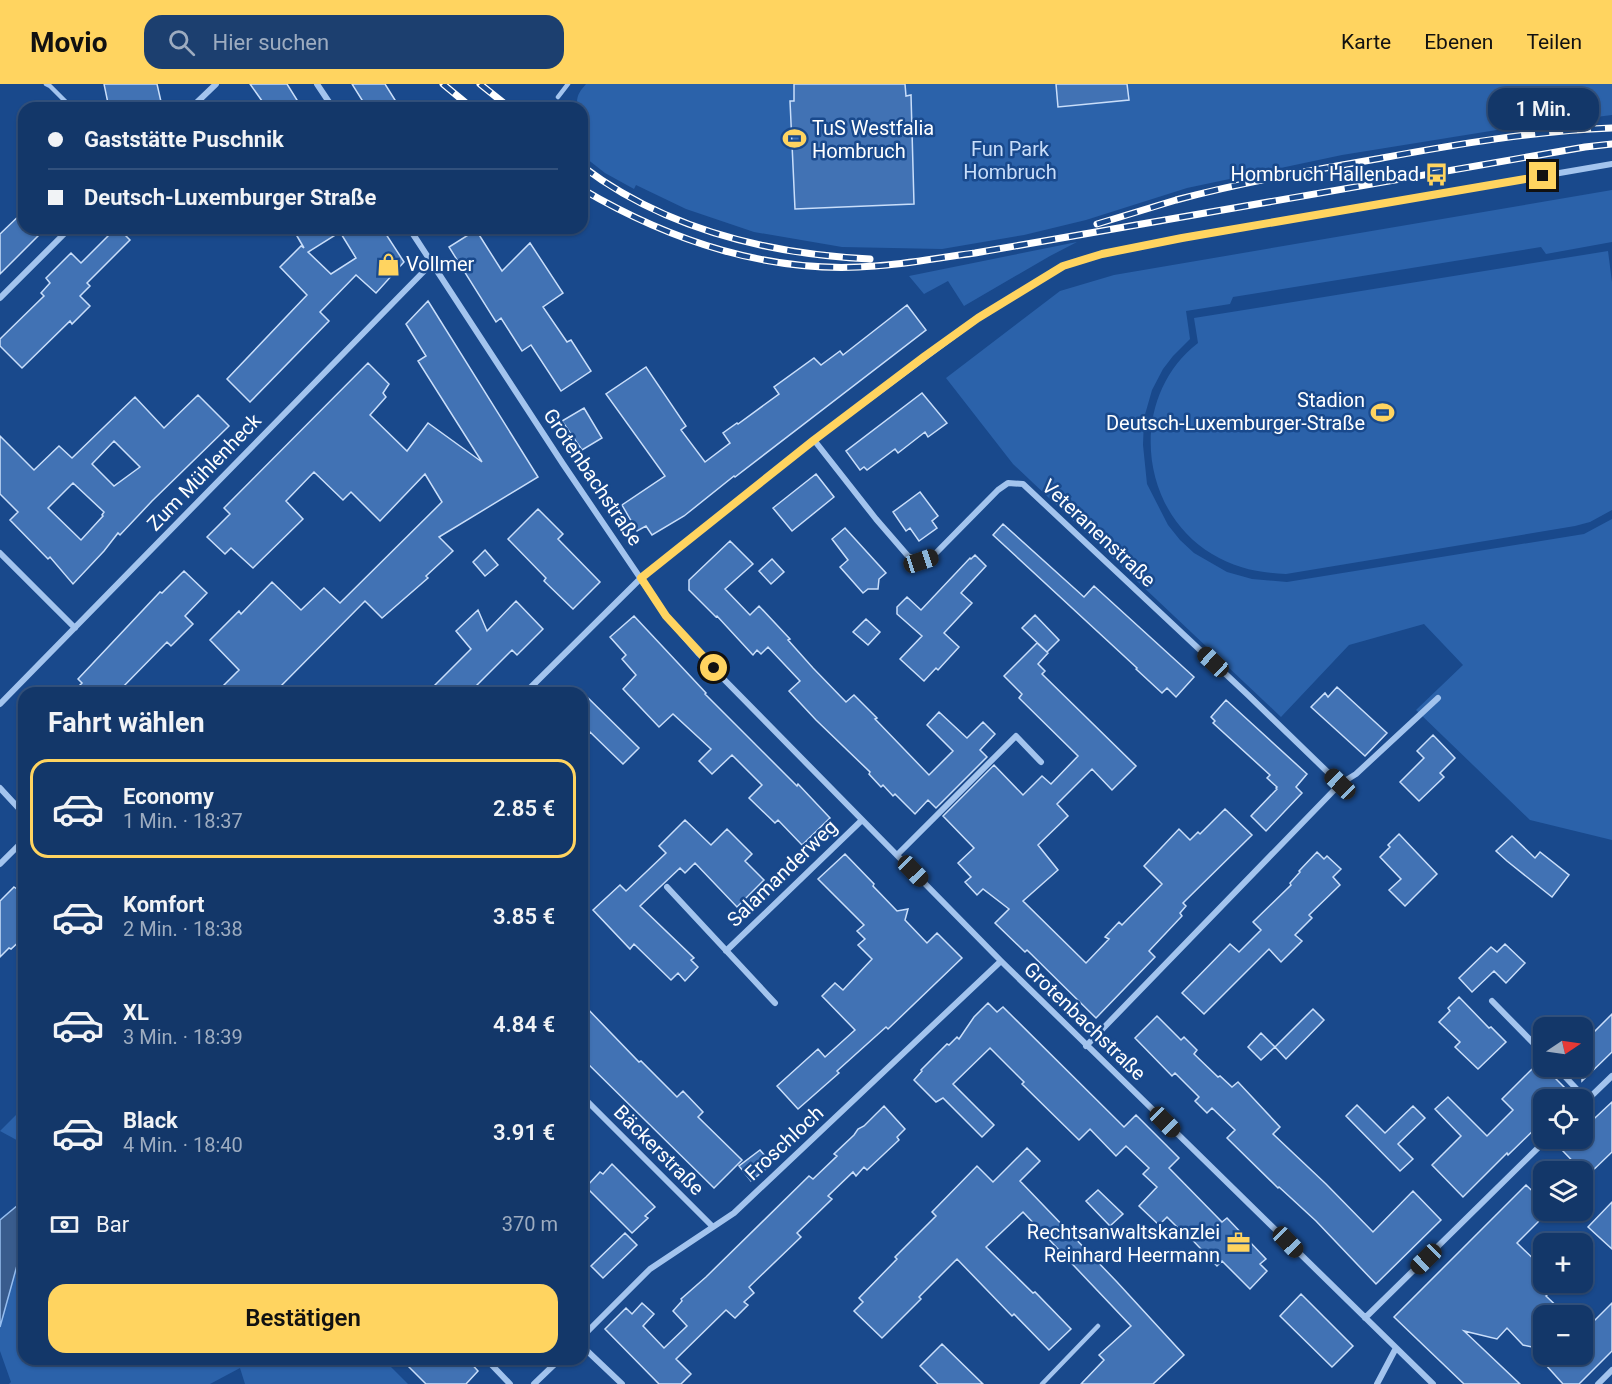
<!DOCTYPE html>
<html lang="de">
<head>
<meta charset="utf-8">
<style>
	body { margin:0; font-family:Roboto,sans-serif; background:#1c3f6f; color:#f1f3f6; height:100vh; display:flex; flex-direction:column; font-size:22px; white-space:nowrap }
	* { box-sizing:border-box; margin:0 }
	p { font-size:20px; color:#9dacc0 }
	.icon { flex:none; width:33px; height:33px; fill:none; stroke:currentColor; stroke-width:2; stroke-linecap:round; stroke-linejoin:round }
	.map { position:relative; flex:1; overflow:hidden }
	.sheet { position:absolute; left:18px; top:603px; width:570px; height:678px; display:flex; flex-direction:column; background:#133769; border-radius:18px; box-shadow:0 2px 4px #0004,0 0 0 2px #32517d }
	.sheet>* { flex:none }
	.hud { position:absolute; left:18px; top:18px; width:570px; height:132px; border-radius:18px; box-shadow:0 2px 4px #0004,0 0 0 2px #32517d; display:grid; align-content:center; height:132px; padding:0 30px; background:#133769 }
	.needle { width:39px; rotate:77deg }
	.fabs { position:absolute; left:1533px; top:933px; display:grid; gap:12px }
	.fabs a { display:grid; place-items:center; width:60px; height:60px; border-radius:12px; background:#133769; box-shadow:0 2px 4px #0004,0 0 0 2px #32517d; font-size:30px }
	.end { position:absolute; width:27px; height:27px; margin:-14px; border:8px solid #ffd460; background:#111; box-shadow:0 0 0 3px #111 }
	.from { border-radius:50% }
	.bubble { position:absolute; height:42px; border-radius:18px; background:#133769; box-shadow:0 2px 4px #0004,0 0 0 2px #32517d; font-size:20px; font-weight:600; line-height:42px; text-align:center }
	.car { position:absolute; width:18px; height:36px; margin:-18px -9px; border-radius:8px; box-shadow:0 0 4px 2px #0007; background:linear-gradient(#222 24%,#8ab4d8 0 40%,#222 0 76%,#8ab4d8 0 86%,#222 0) }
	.hud b { display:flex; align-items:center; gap:21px; height:57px; font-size:22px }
	.hud b+b { border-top:2px solid #32517d }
	.hud i { width:15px; height:15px; background:#f1f3f6 }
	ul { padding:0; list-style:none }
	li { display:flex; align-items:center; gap:18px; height:99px; margin:0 12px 9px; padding:0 18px; border:3px solid transparent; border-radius:18px }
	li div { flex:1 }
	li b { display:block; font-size:22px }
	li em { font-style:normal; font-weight:600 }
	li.active { border-color:#ffd460 }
	li>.icon { width:54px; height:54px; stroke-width:1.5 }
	h2 { padding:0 30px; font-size:27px; line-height:72px }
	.pay { display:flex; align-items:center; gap:15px; height:66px; padding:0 30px; font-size:22px }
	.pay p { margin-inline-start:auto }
	.primary-button { display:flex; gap:12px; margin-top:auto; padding:12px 30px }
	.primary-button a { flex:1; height:69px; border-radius:18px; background:#ffd460; color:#111; font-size:24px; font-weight:600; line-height:69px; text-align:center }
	header { display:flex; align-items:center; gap:36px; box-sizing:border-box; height:84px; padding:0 30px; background:#ffd460; color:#111 }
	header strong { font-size:28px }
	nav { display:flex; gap:33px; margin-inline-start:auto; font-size:21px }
	.search { width:420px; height:54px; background:#1c3f6f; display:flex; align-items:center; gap:15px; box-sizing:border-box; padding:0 21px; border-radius:18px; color:#9dacc0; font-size:22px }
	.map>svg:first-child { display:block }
	.green { fill:#2b62aa }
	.water { fill:#395c8d; stroke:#96bef0; stroke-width:1.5 }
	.building { fill:#4172b4; stroke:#c9defa; stroke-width:1.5; fill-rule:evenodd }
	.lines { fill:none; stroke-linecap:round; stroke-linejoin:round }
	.service { stroke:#a3c4ee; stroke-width:4.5 }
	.minor { stroke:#a3c4ee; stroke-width:6 }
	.rail-casing { stroke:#fff; stroke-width:7 }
	.rail { stroke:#19498c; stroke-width:4.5; stroke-dasharray:14; stroke-linecap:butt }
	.route { stroke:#ffd460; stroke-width:8 }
	.labels { text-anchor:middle; stroke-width:5; stroke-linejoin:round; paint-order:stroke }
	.poi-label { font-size:20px; fill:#fff; stroke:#19498c; text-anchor:end }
	.park-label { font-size:20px; fill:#c9defa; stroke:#19498c }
	.street-label { font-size:20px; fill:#fff; stroke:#19498c }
</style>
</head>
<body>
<header>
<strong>Movio</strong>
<div class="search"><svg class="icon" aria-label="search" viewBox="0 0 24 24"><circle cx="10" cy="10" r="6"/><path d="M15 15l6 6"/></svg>Hier suchen</div>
<nav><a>Karte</a><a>Ebenen</a><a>Teilen</a></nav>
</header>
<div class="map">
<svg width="1612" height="1300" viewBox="0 0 1612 1300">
	<rect width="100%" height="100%" fill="#19498c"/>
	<!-- green -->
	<path class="green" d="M586,0H1612V31L1509,44L1342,71L1187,104L1086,136L1024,151L942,165L842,163L754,148L686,125L636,101L634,105L605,89L582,71V37L588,28L577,19C577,10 581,6 586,0Z
		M1612,106V158L1546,170L1541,163L1233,213L1230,220L1186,227L1190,255L1173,272L1163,285L1152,306L1144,334L1143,361L1147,400L1168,441L1180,456L1194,469L1227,488L1252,495L1287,498L1584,450L1612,435V756L1530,736L1416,626L1463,581L1424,540L1349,561L1281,633L1013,380L946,294L1060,207L1114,191Z
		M1077,158L1050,172L964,222L948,197L924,210L909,192Z
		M1608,167L1612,198V426L1590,438L1575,442L1286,490C1259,489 1235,484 1212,470C1137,425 1129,312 1198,259L1194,234Z
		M24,1023V1060L0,1047Z
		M24,1164V1275H383L408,1300H245L240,1284L210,1300H9L11,1298L0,1267V1243L21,1167Z"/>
	<!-- water -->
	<path class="water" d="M24,1116V1164L21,1167L0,1243V1136Z"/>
	<!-- building -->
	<path class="building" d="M104,0H157L162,22L153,24H109Z
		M250,0H287L302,24H267Z
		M352,0H385L400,24H367Z
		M794,0H905L906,12L911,11L914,120L795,125L790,17H794Z
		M1056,0H1127L1129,16L1058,23Z
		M24,127V144H46L0,190V150Z
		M116,144H118L130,156L87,199L90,202L80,212L90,222L72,240L70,237L22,284L0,262V255L44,212L41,209L50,199L46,194L71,169L81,179Z
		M305,144H382L404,178L376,209L356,191L320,228L329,237L250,318L227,295L307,211L280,183L301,162L304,164L297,152ZM340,148L356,174L331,190L308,168Z
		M476,146L502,187L530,159L563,209L543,223L567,258L571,256L591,287L561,307L531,261L522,267L501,234L496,238L449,163Z
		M428,217L538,393L439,453L453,467L426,492L428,494L382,534L365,517L274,609H216L239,586L210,556L239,527L241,530L272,498L301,526L324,504L340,519L442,418L425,390L380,437L351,408L343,416L314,388L286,417L303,435L253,484L231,464L225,470L207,453L230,430L224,424L368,279L389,300L383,309L386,313L370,331L407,367L428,339L482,378L418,277L426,272L406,240Z
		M907,221L926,246L735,393L734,392L684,432L652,451L646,442L637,447L622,421L665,392L606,310L646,283L686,342L681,346L705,378L730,359L723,349L737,339L738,340L779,310L774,303L814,274L821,281L840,267L843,271Z
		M922,309L947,339L928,353L925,348L898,369L895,365L867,386L864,383L860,386L846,367Z
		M198,311L229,342L152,417L120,451L118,449L104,467L73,500L50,473L48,475L10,436L18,428L0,410V352L34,386L59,362L72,374L135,313L164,344ZM114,357L140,383L114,402L92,380ZM73,399L104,428L102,431L103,432L81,456L48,424Z
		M584,324L602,354L582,366L562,337Z
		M816,390L834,413L792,447L773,424Z
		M920,408L938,432L932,437L937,444L919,457L910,444L906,447L893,428Z
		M538,425L563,450L558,455L600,498L573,525L544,497L546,494L508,455Z
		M1003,440L1084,513L1094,502L1194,593L1176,613L1167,604L1162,609L1136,585L1137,584L993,451Z
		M845,444L886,489L879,495L878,505H868L863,509L840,483L848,476L832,455Z
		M730,457L753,480L725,505L750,531L759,522L790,555L788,556L813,584L846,618L854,611L877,634L875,635L929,691L953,667L927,641L939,628L967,654L983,638L995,650L980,666L987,673L936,724L928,716L915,730L895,710L893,712L883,701L881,703L869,690L870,688L816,636L789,607L800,597L768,563L761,570L757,566L753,571L752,570L717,532L716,533L689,506V496Z
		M485,466L498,481L485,492L473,478Z
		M975,471L986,482L961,509L972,519L944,549L959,563L938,586L936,584L924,597L900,575L922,552L897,530V523L907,513L921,526L970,474L971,475Z
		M772,475L784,488L771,500L759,487Z
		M184,487L207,509L185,532L193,540L171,562L167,558L117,609H72L82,599L78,595L160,508L162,509Z
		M516,517L543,545L517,571L512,566L469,609H427L471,565L456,547L478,526L487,547Z
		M1035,531L1059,556L1047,568L1022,544Z
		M634,532L706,609L705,610L797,702L798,700L830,734L802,761L778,736L775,739L749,714L762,701L732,671L712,690L699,677L711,665L673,630L659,643L623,605L636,591L622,575L626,571L610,553Z
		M866,535L880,548L868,561L853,548Z
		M1037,559L1048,569L1038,580L1045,587L1042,590L1136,682L1112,706L1092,685L1057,720L1068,732L1038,761L1058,786L1023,817L1086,879L1109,855L1105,853L1119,838L1122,841L1162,800L1144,782L1179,745L1190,756L1198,748L1200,750L1225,725L1252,751L1183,819L1186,822L1180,829L1182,832L1149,867L1155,873L1096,934L1027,866L1025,868L995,839L1009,825L983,805L977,811L965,798L971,793L958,779L974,764L943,732L994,681L1023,711L1042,692L1051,700L1078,672L1019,614L1022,610L1004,592Z
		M1337,603L1387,649L1365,672L1311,623L1325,609L1328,613Z
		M582,608L639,664L623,680L590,648L582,656Z
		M1226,616L1307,690L1296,703L1302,709L1266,747L1251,732L1277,705L1276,704L1277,703L1267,694L1270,691L1213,639L1215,637L1211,633Z
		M1433,651L1455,674L1440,689L1444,693L1419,717L1400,698L1424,674L1417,667Z
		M685,736L711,761L727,745L752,770L745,777L764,796L737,823L695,779L685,789L680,784L640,822L694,874L691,876L698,883L685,897L678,889L671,896L634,860L630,865L593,826L620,801L626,807L645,789L666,769L659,762Z
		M1399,750L1437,790L1405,822L1389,806L1401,795L1380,773L1390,763L1388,761Z
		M1512,752L1535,774L1540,768L1569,791L1552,813L1507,777L1496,767Z
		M1317,768L1324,775L1327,772L1341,785L1333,793L1340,801L1309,831L1312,834L1295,851L1302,857L1281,878L1269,865L1204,930L1182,909L1230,860L1239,868L1261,846L1253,838L1291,801L1290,799L1300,788L1299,787Z
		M845,770L874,800L873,802L897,827L908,825L905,836L927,859L937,849L962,874L888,945L886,943L837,987L839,989L798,1025L777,1002L818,965L825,973L855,946L822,912L835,899L843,906L872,875L858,861L865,855L857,847L864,841L818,795Z
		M14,803L24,810V853L11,865L9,864L0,873V817Z
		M1505,860L1525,879L1506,899L1494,887L1472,908L1459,894L1491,863L1497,868Z
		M1459,913L1489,944L1491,943L1506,958L1478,985L1455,963L1460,958L1439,938L1450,927L1448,924Z
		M582,919L639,978L641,977L677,1013L683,1007L703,1028L698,1033L742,1076L714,1104L582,974Z
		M988,919L997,928L1003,923L1124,1043L1136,1031L1179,1074L1169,1084L1222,1138L1227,1134L1266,1175L1260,1180L1267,1187L1250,1205L1222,1177L1217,1182L1183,1146L1182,1148L1167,1133L1159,1141L1139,1122L1157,1103L1143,1090L1149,1084L1126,1062L1116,1072L1090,1045L1079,1056L1022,1000L1024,998L990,964L953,1000L994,1041L982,1053L943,1014L936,1018L914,996L922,987L921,986L947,960L949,961L957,953L959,955L974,933Z
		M1313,925L1324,936L1286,975L1275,963Z
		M1612,930V968L1582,997V960Z
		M1157,932L1181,956L1184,953L1197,966L1194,970L1218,993L1220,992L1232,1003L1238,998L1280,1043L1273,1050L1326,1100L1373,1148L1413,1107L1441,1136L1376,1200L1316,1137L1279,1103L1278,1104L1227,1054L1235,1046L1212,1024L1207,1029L1195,1017L1199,1013L1175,989L1172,992L1135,954Z
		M1261,949L1275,963L1261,976L1248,963Z
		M1539,978L1577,1016H1544V1036L1508,1071L1507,1069L1463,1113L1432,1081L1461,1052L1435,1025L1448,1013L1487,1052L1513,1026L1502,1015Z
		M1612,1018V1068L1587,1092L1562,1066L1574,1054H1582V1046Z
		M1357,1021L1385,1049L1413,1022L1425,1034L1398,1060L1413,1075L1400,1087L1346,1032Z
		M884,1022L905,1045L897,1053L899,1056L867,1086L864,1083L856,1092L853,1088L828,1112L832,1115L797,1149L801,1153L749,1203L754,1209L744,1218L748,1221L735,1234L726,1226L676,1275L691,1290L681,1300H659L605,1245L626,1224L632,1230L642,1219L654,1230L643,1242L664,1264L687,1242L673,1227L682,1217L681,1215L706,1193L809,1092L813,1095L837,1072L834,1070L854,1051L858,1045L864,1042Z
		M1027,1064L1040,1077L1020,1097L1117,1198L1184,1271L1153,1300H1081L1104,1276L1099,1271L1131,1242L1023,1128L986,1163L1033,1209L1035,1208L1071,1245L1049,1266L1014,1230L1012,1232L957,1175L919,1213L921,1215L882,1254L854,1227L863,1218L859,1214L897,1175L895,1173L936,1132L932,1128L977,1082L993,1098Z
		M760,1066L772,1080L751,1097L739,1082Z
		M612,1080L655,1123L645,1132L648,1134L632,1149L586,1103L600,1088L603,1090Z
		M1526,1101L1544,1118V1132L1517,1159L1544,1185V1198H1559L1546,1212L1567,1232H1544V1249L1532,1263L1523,1261L1507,1244L1497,1255L1464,1247L1520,1300H1464L1394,1233Z
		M1098,1106L1123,1130L1110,1142L1086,1117Z
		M1612,1118V1165L1588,1143Z
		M625,1149L637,1161L603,1194L591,1182Z
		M1301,1210L1353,1262L1332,1283L1280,1232Z
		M1612,1219V1267L1579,1300H1563L1536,1270H1582V1249Z
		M942,1260L983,1300H938L920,1282Z
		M401,1275H467L478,1287L466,1300H426Z"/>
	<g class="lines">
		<!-- service -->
		<path class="service" d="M46,0L50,2L72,24
			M558,13L568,0
			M1042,1300L1098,1242"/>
		<!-- minor -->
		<path class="minor" d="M317,0L333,24
			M191,24L216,0
			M409,144L563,380L666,532L699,570L1001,877L1433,1300
			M0,214L70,144
			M814,356L876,435L908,472L921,477L933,472L998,406L1008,399L1023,400L1248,611L1340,700
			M0,469L75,544
			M525,609L641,494L814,356L978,234L1063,182L1102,170L1182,154L1612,80
			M0,620L432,179
			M0,704L24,730
			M897,771L1016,652L1041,678
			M0,780L24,756
			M667,803L775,919
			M726,867L862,736
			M1492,917L1544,970
			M1086,962L1340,700L1356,690L1438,614
			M1555,982L1587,1016
			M582,1012L712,1142
			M1582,1021L1612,992
			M1365,1234L1548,1054
			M582,1253L650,1185L734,1129L1001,877
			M582,1262L622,1300
			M486,1275L510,1300
			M534,1300L560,1275
			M1377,1300L1396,1264
			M1598,1300L1612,1286"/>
		<defs>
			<path id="rail" d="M443,0L472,24
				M480,0L510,24
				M582,82C665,145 768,170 870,175
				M582,105C670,157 772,191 875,182C908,180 942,173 975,169L1585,63L1612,60
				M1097,140C1124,132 1150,124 1176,116C1243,98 1313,86 1382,74C1458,60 1534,47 1612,44"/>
		</defs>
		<!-- rail casing -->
		<use href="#rail" class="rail-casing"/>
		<!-- rail -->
		<use href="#rail" class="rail"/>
	</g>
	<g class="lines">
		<!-- route -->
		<path class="route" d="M714,584L666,532L641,494L814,356L925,272L978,234L1063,182L1102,170L1182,154L1543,92"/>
	</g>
	<!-- icons -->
	<defs>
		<symbol id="stadium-bare" viewBox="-9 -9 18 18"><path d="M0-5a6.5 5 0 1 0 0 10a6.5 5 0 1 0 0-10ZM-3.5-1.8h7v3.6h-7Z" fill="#ffd460" stroke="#19498c" stroke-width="2.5" paint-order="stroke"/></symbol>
		<symbol id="bus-bare" viewBox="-9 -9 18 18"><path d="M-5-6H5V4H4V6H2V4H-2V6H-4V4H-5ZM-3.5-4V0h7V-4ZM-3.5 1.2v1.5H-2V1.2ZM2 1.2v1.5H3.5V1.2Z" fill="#ffd460" stroke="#19498c" stroke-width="2.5" paint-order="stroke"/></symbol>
		<symbol id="shop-bare" viewBox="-9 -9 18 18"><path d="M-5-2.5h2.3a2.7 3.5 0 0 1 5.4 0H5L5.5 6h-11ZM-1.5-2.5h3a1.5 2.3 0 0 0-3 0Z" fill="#ffd460" stroke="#19498c" stroke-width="2.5" paint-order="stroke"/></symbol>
		<symbol id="office-bare" viewBox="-9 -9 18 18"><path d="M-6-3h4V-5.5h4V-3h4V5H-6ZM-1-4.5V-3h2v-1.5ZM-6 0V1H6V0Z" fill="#ffd460" stroke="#19498c" stroke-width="2.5" paint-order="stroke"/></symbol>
	</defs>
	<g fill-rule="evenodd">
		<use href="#stadium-bare" x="778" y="38" width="33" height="33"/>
		<use href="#bus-bare" x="1420" y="74" width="33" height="33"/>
		<use href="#shop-bare" x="372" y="164" width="33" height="33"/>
		<use href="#stadium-bare" x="1366" y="312" width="33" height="33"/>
		<use href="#office-bare" x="1222" y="1142" width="33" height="33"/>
	</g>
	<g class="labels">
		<!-- poi labels -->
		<g class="poi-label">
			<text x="812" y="51" text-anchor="start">TuS Westfalia<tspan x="812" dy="23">Hombruch</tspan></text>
			<text x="1419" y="97">Hombruch Hallenbad</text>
			<text x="406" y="187" text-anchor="start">Vollmer</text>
			<text x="1365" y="323">Stadion<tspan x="1365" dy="23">Deutsch-Luxemburger-Straße</tspan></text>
			<text x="1220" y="1155">Rechtsanwaltskanzlei<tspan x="1220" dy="23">Reinhard Heermann</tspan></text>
		</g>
		<!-- park labels -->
		<g class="park-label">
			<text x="1010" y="72">Fun Park<tspan x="1010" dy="23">Hombruch</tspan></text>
		</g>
		<!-- street labels -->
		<g class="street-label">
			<text transform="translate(204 388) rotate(-46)" y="7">Zum Mühlenheck</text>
			<text transform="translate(593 393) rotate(56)" y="7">Grotenbachstraße</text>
			<text transform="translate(1099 449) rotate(43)" y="7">Veteranenstraße</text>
			<text transform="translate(782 789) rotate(-44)" y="7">Salamanderweg</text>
			<text transform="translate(1085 937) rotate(44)" y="7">Grotenbachstraße</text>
			<text transform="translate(784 1059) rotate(-43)" y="7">Froschloch</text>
			<text transform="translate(659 1066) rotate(45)" y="7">Bäckerstraße</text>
		</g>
	</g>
</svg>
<div class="fabs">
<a><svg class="needle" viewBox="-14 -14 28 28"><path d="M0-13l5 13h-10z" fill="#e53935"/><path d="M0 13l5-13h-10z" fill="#9dacc0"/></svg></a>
<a><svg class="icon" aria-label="locate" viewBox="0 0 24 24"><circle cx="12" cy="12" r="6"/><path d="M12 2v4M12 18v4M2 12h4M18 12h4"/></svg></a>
<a><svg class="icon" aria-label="layers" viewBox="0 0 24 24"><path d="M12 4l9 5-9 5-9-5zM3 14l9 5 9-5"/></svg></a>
<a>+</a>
<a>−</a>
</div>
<i class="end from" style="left:714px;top:584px"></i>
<i class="end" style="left:1543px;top:92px"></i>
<div class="bubble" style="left:1488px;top:4px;width:111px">1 Min.</div>
<i class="car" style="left:921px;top:477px;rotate:72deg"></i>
<i class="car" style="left:1213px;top:578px;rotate:313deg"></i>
<i class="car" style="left:1340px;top:700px;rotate:314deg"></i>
<i class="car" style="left:913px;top:787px;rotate:136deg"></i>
<i class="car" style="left:1165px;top:1038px;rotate:135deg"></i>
<i class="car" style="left:1288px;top:1158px;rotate:136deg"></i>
<i class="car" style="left:1426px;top:1175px;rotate:226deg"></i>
<div class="hud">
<b><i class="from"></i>Gaststätte Puschnik</b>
<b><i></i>Deutsch-Luxemburger Straße</b>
</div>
<section class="sheet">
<h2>Fahrt wählen</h2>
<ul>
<li class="active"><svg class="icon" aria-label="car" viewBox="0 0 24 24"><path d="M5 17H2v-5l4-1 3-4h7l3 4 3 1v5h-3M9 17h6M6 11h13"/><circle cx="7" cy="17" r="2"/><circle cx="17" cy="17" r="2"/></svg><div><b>Economy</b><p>1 Min. · 18:37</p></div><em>2.85 €</em></li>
<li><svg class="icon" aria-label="car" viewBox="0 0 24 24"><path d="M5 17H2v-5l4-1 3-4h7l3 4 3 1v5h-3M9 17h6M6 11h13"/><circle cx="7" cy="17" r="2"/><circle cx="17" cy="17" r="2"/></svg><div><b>Komfort</b><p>2 Min. · 18:38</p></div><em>3.85 €</em></li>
<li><svg class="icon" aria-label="car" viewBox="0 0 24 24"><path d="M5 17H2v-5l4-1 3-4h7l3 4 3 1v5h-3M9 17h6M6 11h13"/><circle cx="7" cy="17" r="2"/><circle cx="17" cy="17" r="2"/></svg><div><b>XL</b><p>3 Min. · 18:39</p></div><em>4.84 €</em></li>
<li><svg class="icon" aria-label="car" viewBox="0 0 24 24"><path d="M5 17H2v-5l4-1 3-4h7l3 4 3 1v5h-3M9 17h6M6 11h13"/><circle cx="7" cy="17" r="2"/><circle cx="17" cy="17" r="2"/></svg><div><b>Black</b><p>4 Min. · 18:40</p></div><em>3.91 €</em></li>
</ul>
<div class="pay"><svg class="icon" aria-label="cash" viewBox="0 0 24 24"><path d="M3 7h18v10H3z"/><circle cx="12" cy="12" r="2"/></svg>Bar<p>370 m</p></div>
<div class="primary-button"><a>Bestätigen</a></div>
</section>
</div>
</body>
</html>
